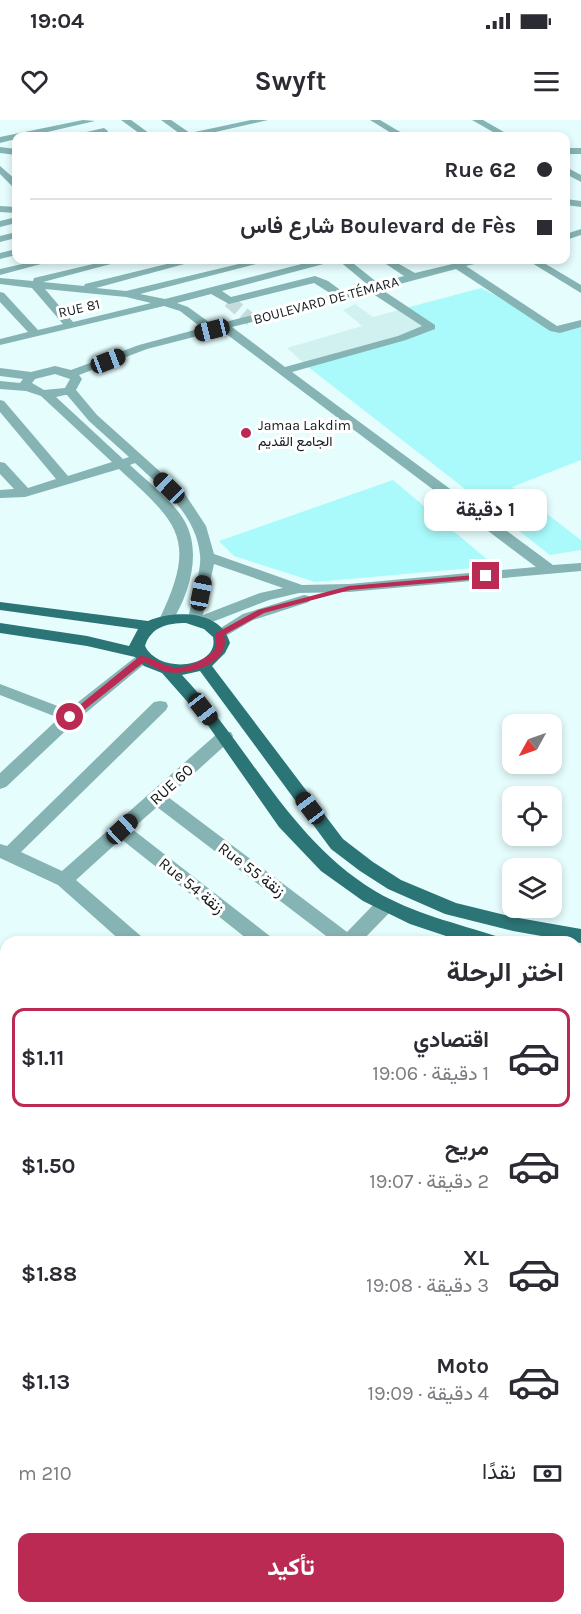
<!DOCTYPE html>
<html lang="ar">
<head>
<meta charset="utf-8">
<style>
	body { margin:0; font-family:Karla,Vazirmatn,sans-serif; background:#f2f2f3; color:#2b2b33; direction:rtl; height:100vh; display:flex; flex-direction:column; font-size:22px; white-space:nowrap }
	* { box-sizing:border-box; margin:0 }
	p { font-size:20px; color:#7c7c81 }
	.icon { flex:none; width:33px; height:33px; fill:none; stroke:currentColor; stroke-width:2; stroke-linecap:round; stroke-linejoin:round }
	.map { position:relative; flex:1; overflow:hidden; direction:ltr }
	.side { position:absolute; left:0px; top:816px; width:582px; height:678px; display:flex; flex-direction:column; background:#fff; border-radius:18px 18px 0 0; box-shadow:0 3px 9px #0003; direction:rtl }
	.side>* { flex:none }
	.guide { position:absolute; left:12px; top:12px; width:558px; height:132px; border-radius:12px; box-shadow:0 3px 9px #0003; direction:rtl; display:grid; align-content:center; height:132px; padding:0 18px; background:#fff }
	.needle { width:39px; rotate:230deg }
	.tools { position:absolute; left:502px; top:594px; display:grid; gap:12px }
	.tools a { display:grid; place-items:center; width:60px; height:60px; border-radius:12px; background:#fff; box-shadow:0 3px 9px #0003; font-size:30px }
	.end { position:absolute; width:27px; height:27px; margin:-14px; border:8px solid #ba2a52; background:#fff; box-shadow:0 0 0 3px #fff }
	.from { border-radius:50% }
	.bubble { position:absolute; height:42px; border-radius:12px; background:#fff; box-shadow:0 3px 9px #0003; font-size:20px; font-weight:700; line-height:42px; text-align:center; direction:rtl }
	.car { position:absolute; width:18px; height:36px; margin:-18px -9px; border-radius:8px; box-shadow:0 0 4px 2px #0007; background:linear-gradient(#222 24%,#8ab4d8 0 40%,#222 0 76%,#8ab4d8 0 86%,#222 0) }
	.guide b { display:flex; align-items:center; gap:21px; height:57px; font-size:22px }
	.guide b+b { border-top:2px solid #e1e1e2 }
	.guide i { width:15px; height:15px; background:#2b2b33 }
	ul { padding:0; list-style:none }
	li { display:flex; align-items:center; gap:18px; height:99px; margin:0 12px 9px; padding:0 6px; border:3px solid transparent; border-radius:12px }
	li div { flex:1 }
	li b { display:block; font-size:22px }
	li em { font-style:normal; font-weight:700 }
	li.selected { border-color:#ba2a52 }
	li>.icon { width:54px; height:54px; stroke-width:1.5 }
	h2 { padding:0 18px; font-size:27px; line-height:72px }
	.pay { display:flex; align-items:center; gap:15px; height:66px; padding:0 18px; font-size:22px }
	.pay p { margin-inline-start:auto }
	.primary-button { display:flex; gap:12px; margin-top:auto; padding:12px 18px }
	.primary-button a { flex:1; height:69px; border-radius:12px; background:#ba2a52; color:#fff; font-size:24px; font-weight:700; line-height:69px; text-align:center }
	.status { display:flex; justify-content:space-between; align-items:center; height:42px; padding:0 30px; background:#fff; direction:ltr }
	.status svg { height:16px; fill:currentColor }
	header { display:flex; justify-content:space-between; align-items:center; height:78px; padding:0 18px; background:#fff; font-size:27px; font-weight:700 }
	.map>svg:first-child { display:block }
	.built { fill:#d1f1f1 }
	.green { fill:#aafafb }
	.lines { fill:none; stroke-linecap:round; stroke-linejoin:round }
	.minor-tunnel { stroke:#c6dbdb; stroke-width:13; stroke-dasharray:13 6; stroke-linecap:butt }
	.minor { fill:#86b3b3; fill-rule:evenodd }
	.major { fill:#2c7577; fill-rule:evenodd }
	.route { fill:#ba2a52 }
	.poi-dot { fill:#ba2a52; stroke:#fff; stroke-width:2 }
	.labels { text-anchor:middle; stroke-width:6; stroke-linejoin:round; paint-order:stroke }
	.far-street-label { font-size:14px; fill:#141c1c; stroke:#fff }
	.far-poi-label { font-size:14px; fill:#141c1c; stroke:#fff; text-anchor:start }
	.street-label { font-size:16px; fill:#141c1c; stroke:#fff }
</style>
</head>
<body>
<div class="status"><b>19:04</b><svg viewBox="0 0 49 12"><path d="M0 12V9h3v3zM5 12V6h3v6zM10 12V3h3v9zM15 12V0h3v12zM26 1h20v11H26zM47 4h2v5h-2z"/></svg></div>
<header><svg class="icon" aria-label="menu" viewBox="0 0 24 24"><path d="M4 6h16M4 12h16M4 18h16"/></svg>Swyft<svg class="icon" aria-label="heart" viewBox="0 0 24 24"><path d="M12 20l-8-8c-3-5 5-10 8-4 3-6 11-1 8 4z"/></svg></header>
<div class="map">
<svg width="581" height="1494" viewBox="0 0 581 1494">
	<rect width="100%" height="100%" fill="#e6fdfd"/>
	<!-- built -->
	<path class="built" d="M355,184L373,197L406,188L434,206L307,246L287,228L362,206L343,190Z"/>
	<!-- green -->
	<path class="green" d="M481,168L557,206L581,201V340L512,367L581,420V430L550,435L307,246L433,207L406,188Z
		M393,360L495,446L315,462L234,436L219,421Z"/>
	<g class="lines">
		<!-- minor-tunnel -->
		<path class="minor-tunnel" d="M229,181L251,200"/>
		<!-- minor -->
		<path class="minor" d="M83,0L95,1L30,16H16V19L0,23V17Z
			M121,0H131L153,16H143Z
			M161,0H171L190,13L251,0H268L198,16H183Z
			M370,0H380L407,16H396Z
			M472,0H483L511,16H500Z
			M104,8L108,11L107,13L87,16H69Z
			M0,27L16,29V35L0,33Z
			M566,28H581V34H566Z
			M0,46L16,60V68L13,67L0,54Z
			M566,47L581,55V62L566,54Z
			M566,79L581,81V87L566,85Z
			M0,86L16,87V93L0,92Z
			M16,97V103L0,107V101Z
			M581,109V115L566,120V114Z
			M16,112V118L0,122V116Z
			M16,129V135L0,139V133Z
			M40,140H56L0,155V149Z
			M110,140H126L43,162L84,166L85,164L183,140H199L96,168L126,171L255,140H271L140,174L165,179L317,140H332L331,142L222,171L231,177L315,156L328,161L343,172L368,165L338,140H349L378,163L404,156L380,140H392L415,153L469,140H484L483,142L466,146L557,206L581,200V207L560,213L550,211L456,149L381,169L435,205V209L406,220L292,252L553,445L581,443V451L349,472L299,473L269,480L207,504L202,506L190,502L188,499C191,484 202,449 200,435C196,394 163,369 135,343L130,345C147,361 166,375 180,394C204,426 191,472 171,503H161L159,500C198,419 179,404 119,349L25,377L0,378V370L14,369L0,354V342L5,343L28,368L56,359L0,292V280L4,281L68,356L112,342L41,276L26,271L0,269V261L20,263L23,259L0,256V248L31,252L55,246L71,250L139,225L202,208L180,191L164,186L0,225V219L28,212L0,182V172L4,173L38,210L63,204L32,168L0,164V158L33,161L34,158ZM314,163L333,175L213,205L188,187L177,183L211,174L229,184ZM45,169L126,177L151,183L73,202ZM370,172L422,206L398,216L285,247L232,207ZM221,210L536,447L349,464L302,465L214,434L206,406L185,374L97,295L76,270L82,259L79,255L147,229ZM55,254L70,259L65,268L44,270L32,263L35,259ZM65,275H67L89,301L129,337L123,339L56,277ZM214,444L283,468L260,473L203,495Z
			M527,140H539L581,165V173Z
			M304,475L309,476L311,479L309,482L253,500L224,517H214L211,514L243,494Z
			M143,533L151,538L148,541L76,601L6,667L0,669V653L59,598L0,575V564L68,590L138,535Z
			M160,581L166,582L168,586L166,590L21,732L62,751L219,612H231L233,616L231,620L168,677L347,812L378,780L385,778L392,780L394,785L392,790L361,822H334L157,687L132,709L271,817L273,822H251L121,719L76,760L142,817L144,822H122L58,765L0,738V724L7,726L154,582Z
			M0,845L6,847V869L0,867Z
			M6,908V926L0,928V910Z
			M576,952L581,954V992L576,994Z
			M6,989V1008L0,1010V991Z
			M0,1110L6,1112V1134L0,1132Z
			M576,1128L581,1130V1152L576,1150Z
			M6,1167V1194L0,1196V1169Z
			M6,1434V1466L0,1468V1436Z
			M576,1469L581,1472V1494H569L565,1488H576Z
			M252,1488H286L289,1494H255Z
			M351,1488H379L376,1494H348Z"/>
		<!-- major -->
		<path class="major" d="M0,482L148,501C173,490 221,489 230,523L225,533L212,546L343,719L373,742L401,760L456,783L513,797L581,809V823L513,811L445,794L388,769L360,751L331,729L200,551L182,555C249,626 289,719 375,771C414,794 456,803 499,817L501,822H464L410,804L363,781L321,751L279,707L207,604L162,553L144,546L135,537L87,526L0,513V503L87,516L129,526L138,509L0,490ZM186,503L204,509L213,517C220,548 159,555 145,526C151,507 167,503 186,503Z
			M576,834L581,835V849L576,848Z"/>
	</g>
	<!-- route -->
	<path class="route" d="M486,454L489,456L488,458L350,470L264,493L224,515C232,544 187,556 166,552C159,550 151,545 144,542L73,599L65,597L140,536C148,536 156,541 163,544C183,553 201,542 215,530L216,513L258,490L349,466Z"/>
	<!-- markers -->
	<circle class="poi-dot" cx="246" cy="313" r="6"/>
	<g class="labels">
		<!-- far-street labels -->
		<g class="far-street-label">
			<text transform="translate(326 180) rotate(-15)" y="5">BOULEVARD DE TÉMARA</text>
			<text transform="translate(79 188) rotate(-13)" y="5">RUE 81</text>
		</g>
		<!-- far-poi labels -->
		<g class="far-poi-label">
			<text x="258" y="310">Jamaa Lakdim<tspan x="258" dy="16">الجامع القديم</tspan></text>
		</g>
		<!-- street labels -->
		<g class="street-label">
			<text transform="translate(171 664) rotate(-42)" y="6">RUE 60</text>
			<text transform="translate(252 749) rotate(37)" y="6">Rue 55 زنقة</text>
			<text transform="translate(192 765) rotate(39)" y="6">Rue 54 زنقة</text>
		</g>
	</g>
</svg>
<div class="tools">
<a><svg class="needle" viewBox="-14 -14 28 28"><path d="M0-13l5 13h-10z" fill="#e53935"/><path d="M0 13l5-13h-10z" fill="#7c7c81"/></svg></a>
<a><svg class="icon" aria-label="locate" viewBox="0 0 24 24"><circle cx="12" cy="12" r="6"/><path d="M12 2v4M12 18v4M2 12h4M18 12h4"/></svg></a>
<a><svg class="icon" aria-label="layers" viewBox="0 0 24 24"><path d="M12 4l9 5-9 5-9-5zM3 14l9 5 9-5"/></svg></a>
</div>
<i class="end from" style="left:70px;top:597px"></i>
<i class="end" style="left:486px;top:456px"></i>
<div class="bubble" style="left:424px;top:369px;width:123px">1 دقيقة</div>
<i class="car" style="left:212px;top:210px;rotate:256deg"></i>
<i class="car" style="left:108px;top:241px;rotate:69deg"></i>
<i class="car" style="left:169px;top:368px;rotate:314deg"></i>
<i class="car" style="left:201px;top:473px;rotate:11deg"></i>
<i class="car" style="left:203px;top:589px;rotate:142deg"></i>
<i class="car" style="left:310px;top:688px;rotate:323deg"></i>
<i class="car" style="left:122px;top:709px;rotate:47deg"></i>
<div class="guide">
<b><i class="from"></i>Rue 62</b>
<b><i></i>Boulevard de Fès شارع فاس</b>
</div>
<section class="side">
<h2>اختر الرحلة</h2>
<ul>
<li class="selected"><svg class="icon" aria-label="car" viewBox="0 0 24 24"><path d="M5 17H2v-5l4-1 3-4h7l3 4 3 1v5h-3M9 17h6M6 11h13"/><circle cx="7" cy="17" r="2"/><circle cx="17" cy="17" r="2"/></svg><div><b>اقتصادي</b><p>1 دقيقة · 19:06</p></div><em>$1.11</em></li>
<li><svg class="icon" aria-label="car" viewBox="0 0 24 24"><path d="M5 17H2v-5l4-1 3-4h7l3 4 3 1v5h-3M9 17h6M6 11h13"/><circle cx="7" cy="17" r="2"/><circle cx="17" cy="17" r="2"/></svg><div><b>مريح</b><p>2 دقيقة · 19:07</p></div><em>$1.50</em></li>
<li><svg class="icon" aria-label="car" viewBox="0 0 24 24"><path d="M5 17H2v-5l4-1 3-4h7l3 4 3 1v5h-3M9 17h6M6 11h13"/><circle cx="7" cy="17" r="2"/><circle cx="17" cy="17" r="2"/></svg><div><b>XL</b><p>3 دقيقة · 19:08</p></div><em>$1.88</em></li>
<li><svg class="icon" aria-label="car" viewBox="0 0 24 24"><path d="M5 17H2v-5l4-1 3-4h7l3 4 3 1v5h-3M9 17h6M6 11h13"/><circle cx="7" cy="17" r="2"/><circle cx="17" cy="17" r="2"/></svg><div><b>Moto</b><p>4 دقيقة · 19:09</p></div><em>$1.13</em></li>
</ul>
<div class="pay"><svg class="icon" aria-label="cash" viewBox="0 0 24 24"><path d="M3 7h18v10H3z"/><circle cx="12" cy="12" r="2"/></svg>نقدًا<p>210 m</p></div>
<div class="primary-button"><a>تأكيد</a></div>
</section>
</div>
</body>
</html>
